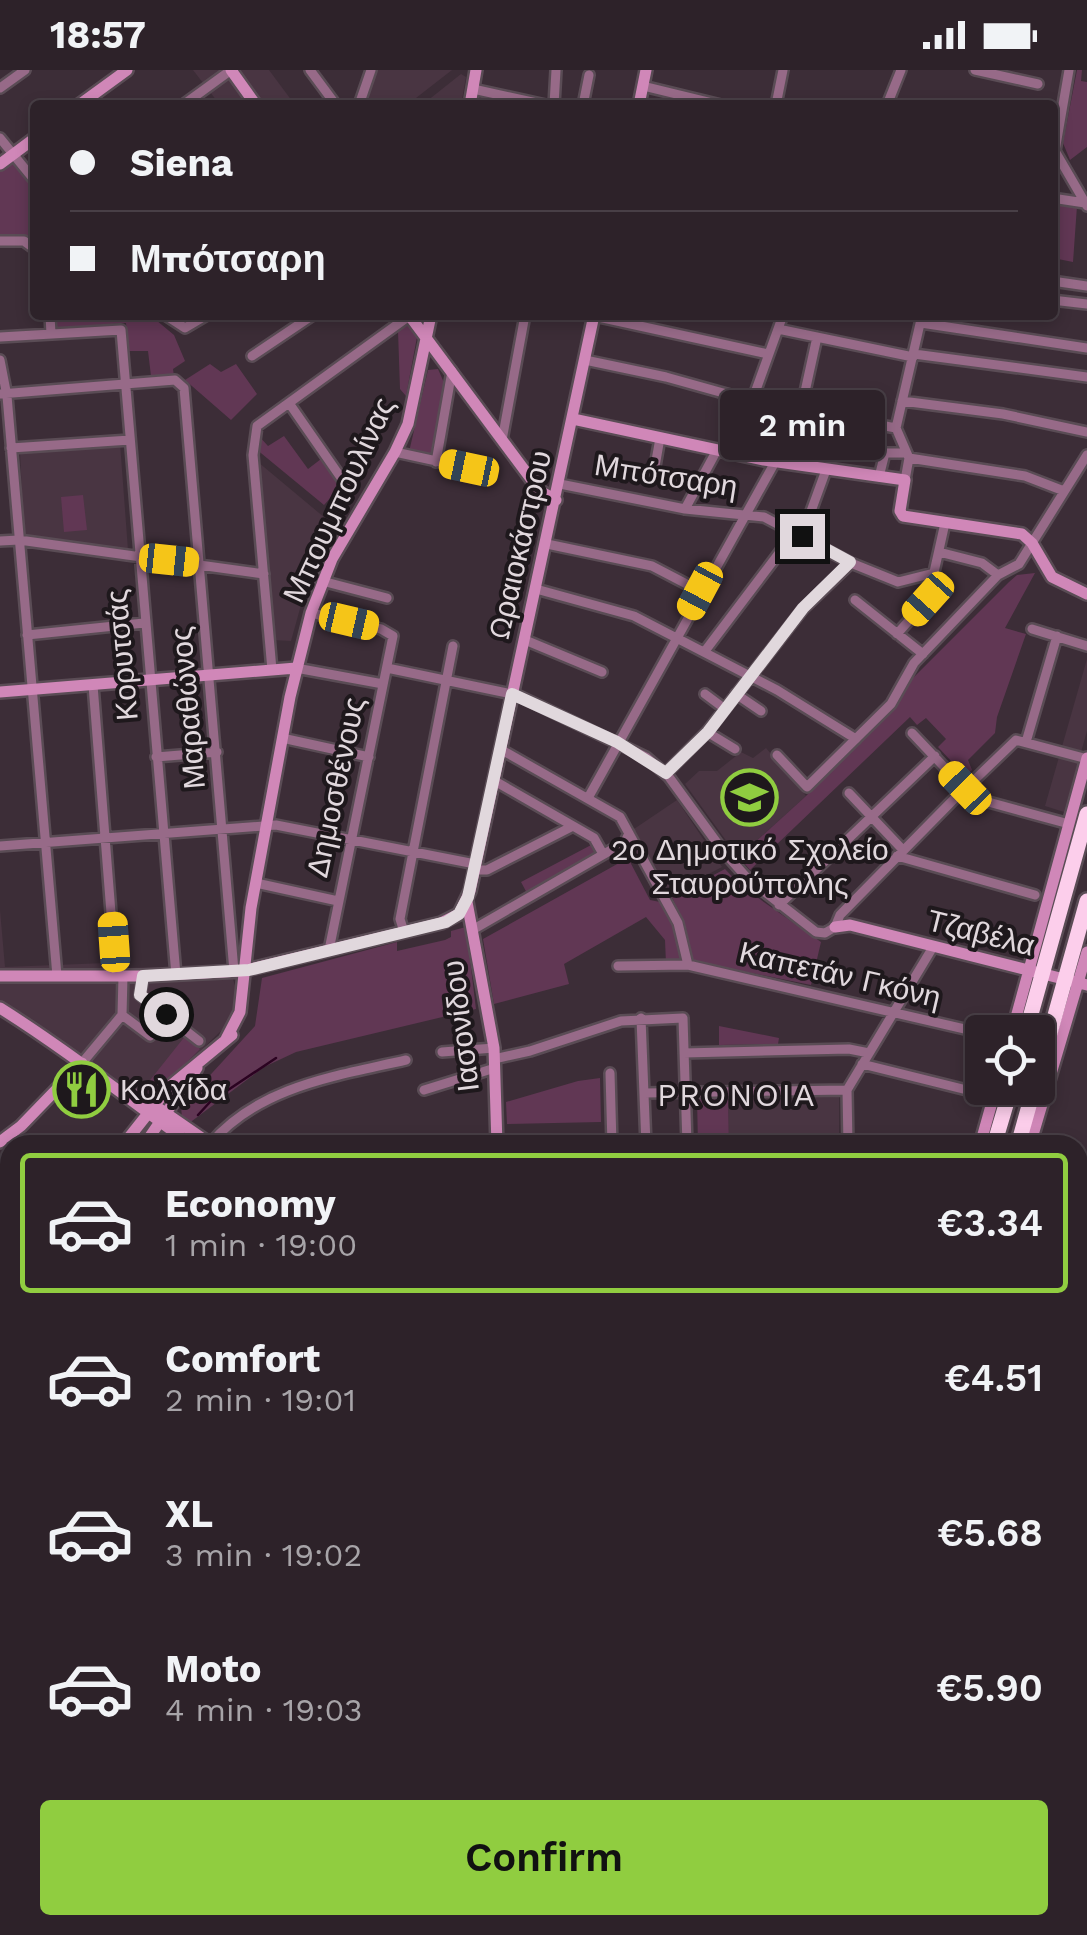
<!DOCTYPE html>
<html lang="en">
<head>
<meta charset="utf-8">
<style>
	body { margin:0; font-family:"Work Sans",sans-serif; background:#352a31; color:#f1f3f6; height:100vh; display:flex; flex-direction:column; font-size:38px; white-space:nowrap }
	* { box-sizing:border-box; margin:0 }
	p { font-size:32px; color:#a7a4a8 }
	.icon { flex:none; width:55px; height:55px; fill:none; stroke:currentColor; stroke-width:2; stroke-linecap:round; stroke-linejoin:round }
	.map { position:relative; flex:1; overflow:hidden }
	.details { position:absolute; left:0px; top:1065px; width:1088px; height:800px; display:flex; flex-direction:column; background:#2d2229; border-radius:30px 30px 0 0; box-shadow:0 5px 15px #0003,0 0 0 2px #483f46 }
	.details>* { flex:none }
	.top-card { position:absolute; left:30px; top:30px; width:1028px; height:220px; border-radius:10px; box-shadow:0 5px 15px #0003,0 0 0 2px #483f46; display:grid; align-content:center; height:220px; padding:0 40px; background:#2d2229 }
	.tools { position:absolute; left:965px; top:945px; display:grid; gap:20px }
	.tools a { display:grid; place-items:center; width:90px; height:90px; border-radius:10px; background:#2d2229; box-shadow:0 5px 15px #0003,0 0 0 2px #483f46; font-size:50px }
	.end { position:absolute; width:45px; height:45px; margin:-22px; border:12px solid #e1d8dd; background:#111; box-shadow:0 0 0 5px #111 }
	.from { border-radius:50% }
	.bubble { position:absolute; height:70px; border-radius:10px; background:#2d2229; box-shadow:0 5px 15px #0003,0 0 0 2px #483f46; font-size:32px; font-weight:600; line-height:70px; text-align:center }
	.car { position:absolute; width:30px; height:60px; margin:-30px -15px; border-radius:12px; box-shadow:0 0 8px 2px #0007; background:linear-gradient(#f5c518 24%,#345 0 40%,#f5c518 0 76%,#345 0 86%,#f5c518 0) }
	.top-card b { display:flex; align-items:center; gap:35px; height:95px; font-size:38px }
	.top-card b+b { border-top:2px solid #483f46 }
	.top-card i { width:25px; height:25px; background:#f1f3f6 }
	ul { padding:18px 0 0; list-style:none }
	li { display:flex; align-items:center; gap:30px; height:140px; margin:0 20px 15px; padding:0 20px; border:5px solid transparent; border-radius:10px }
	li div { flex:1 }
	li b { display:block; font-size:38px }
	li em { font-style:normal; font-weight:600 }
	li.on { border-color:#90cd40 }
	li>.icon { width:90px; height:90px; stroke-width:1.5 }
	.cta { display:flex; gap:20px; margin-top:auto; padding:20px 40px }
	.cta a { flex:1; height:115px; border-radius:10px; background:#90cd40; color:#111; font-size:40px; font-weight:600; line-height:115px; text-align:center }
	.status { display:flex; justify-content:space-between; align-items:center; height:70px; padding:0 50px; background:#2d2229; direction:ltr }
	.status svg { height:28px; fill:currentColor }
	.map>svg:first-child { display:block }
	.built { fill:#493542 }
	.green { fill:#613754 }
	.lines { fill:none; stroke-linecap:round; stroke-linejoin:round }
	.stream { stroke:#2b0321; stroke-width:2.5 }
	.street-casing { stroke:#5a4c55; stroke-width:14 }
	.secondary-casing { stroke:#5a4c55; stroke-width:16 }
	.highway-casing { stroke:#5a4c55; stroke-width:20 }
	.street { stroke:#976a88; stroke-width:9 }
	.secondary { stroke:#d087b8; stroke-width:11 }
	.highway { stroke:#fcceeb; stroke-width:15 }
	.route { stroke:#e1d8dd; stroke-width:12 }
	.labels { text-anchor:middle; stroke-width:8; stroke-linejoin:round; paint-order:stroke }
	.street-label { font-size:30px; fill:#e1d8dd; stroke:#1e181c }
	.poi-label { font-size:30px; fill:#e1d8dd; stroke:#1e181c }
	.neighbourhood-label { font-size:32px; letter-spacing:2.5px; fill:#e1d8dd; stroke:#1e181c }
</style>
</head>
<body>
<div class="status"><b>18:57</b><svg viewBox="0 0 49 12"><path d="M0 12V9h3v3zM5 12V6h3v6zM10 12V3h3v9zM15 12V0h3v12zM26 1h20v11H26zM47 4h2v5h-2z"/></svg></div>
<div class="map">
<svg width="1087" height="1865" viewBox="0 0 1087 1865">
	<rect width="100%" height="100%" fill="#3c2d37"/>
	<!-- built -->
	<path class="built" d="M193,0H269L295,35H220Z
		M377,0H452L407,35H365Z
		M461,4L466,7L461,35H422Z
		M120,373L128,480L24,467L20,382Z
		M258,392L337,458L306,517L291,571L273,570Z
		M1087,589V661L1064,742L1045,736Z
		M766,678L806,726L752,775L730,776L685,714L699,701H717L741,682L753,688Z
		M677,730L722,797L670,824L634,759Z
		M0,840L5,897L106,893H120L121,898L229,896L236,919L238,935L234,943L222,960L150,1029L71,994L22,958L0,947Z
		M839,1027V1075H729L728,1028Z
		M645,1855H725L721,1865H640Z
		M760,1855H829L827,1865H758Z"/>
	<!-- green -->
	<path class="green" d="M1077,0H1082L1081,11L1087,12V77L1070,90L1063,73Z
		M12,93L35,120V173L27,167L0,166V101Z
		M1053,135L1077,136L1073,192L1053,188Z
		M56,245H150L174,265L185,291L173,299L174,306H151L148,281H128L126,253L57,258Z
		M407,254L417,267L406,326L400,319L398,261Z
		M210,294L221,302L236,294L257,324L231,350L185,310Z
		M438,299L445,315L433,382L427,386L409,382L428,300Z
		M258,365L268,376L284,366L308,399L321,389L341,416L324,435L256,379Z
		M83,425L87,460L64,462L61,427Z
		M1035,503L1005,558L1026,564L997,647L995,663L968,690L972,700L965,706L938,677L946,669L926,648L917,655L910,647L750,800L730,776L752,775L806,726L895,636L910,611L1009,512L1017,505Z
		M593,774L598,786L528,825L521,812Z
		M628,788L650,830L660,832L674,859L681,894H666L665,870L646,847L564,894L569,914L494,934L483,869Z
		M725,799L741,816L821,872L811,915L692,891L686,858L672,827Z
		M466,857L476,939L296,982L264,997L188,1054L182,1047L181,1037L255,956L262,908L397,872V881L445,870L451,867V861Z
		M719,956L779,968L778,974L719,975Z
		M186,965L200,979L152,1027L143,1019Z
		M600,1008L601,1052L507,1054L506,1032L578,1011Z
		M697,1028H728L729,1075H698Z
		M1078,1281L1087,1282V1865H895L897,1855H1078Z
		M10,1625V1720L0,1728V1633Z"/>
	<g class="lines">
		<!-- stream -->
		<path class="stream" d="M198,1045L210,1032L276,988"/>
		<defs>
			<path id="street" d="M310,0L336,35
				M975,0L1038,14
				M1069,0L1055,81L1087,136
				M643,16L721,35
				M0,18L25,0
				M473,19L546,35
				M183,35L231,0
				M359,35L371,0
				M554,35L556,0
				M583,35L589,5
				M776,35L783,0
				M887,35L901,0
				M0,68L35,111
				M1052,128L1085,133
				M0,171H24L35,179
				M1052,211L1087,216
				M1052,230L1087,234
				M50,245L51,264
				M165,245L185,258L207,245
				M594,246L768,284
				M921,253L1087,278
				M778,259L913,287
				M0,267L121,260L176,905
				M914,284L1087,307
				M252,286L313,245
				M0,290L7,326L57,906
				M585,290L666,307L752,331L896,358
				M0,324L175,310L184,318L234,901
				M902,331L1003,344L1087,362
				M289,333L346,415
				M502,370L525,245
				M11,378L130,370
				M395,382L469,398
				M726,382L752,331L783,245
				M909,388L1025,406L1064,421
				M436,392L452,301
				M654,402L660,368
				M879,407L885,383H906
				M905,410L909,388L896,358L922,245
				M560,414L685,439L764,447L851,493L898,512L934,503
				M685,439L717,380
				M802,466L826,400
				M0,471L19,470L264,504
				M547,474L652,496L700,521
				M939,482L982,493L998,505
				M322,511L387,528
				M536,519L634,546L777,620L856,669
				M855,530L923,584
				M311,543L381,559L393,566L329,880
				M1032,559L1087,576
				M897,564L928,529L945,453
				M27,565L144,553
				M525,570L602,602
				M705,581L795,462
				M296,598L383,614
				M387,598L517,625L646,687L669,707L723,781L748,809L816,862L825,863L835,857L840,845L959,724
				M272,600L253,385L257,356L409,246
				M93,615L116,906
				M705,624L725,639
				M736,624L761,641
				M707,662L735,679
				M912,663L965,719L959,724L1069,754
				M282,668L369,687
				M1026,672L1057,566
				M500,679L620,747L678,853L688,895
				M777,685L807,717L891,634L914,593L998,505L1019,494L1087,385
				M156,687L217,682
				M666,703L707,662L803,539L851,493
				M493,710L594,768L603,784
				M965,719L1016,670L1087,689
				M849,723L903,780
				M588,728L799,349L817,267
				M0,776L276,755L475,794
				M897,786L1035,825
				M474,800H487L573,756
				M256,813L338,831
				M779,835L935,686
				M474,859L625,772L629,763
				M404,862L400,849L453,576
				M618,896L688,895L982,963
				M143,906L140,925L199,971
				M122,945L150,966
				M641,948L646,1075
				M442,982L494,978
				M684,983L849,979L869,983
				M494,989L530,981L621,951L683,948L687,1075
				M82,993L122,945L123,906
				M862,994L975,1022
				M610,1003L612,1075
				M424,1020L495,998
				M644,1023L847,1020
				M210,1074C259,1016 337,1006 406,990
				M848,1075L847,1020L933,877
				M0,1094L10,1108
				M1078,1167L1087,1137
				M0,1183L10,1198
				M1078,1222L1087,1225
				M0,1466L10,1460
				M0,1752L10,1731
				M169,1855L192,1865
				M316,1855L340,1865
				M33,1865L37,1855
				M120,1865L125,1855
				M202,1865L207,1855
				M296,1865L300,1855
				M486,1865L491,1855
				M633,1865L637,1855
				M727,1865L731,1855
				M755,1865L756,1855"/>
			<path id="secondary" d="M231,0L256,35
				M79,35L127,0
				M470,35L476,0
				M639,35L646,0
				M0,94L35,68
				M409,245L540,421L556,430
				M573,349L764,390L905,410L900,441L903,446L1022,464L1032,473L1052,507L1087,524
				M0,622L296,598
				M467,832L494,978L497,1075
				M835,857L850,855L1087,915
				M0,906H143L242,901L441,853L459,844L470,821L594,245
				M0,938C67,980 128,1029 192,1075
				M1012,962L1087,688
				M226,969L240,942L251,838L290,627L311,543L332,489L395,382L408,354L431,245
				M127,1021L154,1035L212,1075
				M0,1072L21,1056L82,993
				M123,1075L169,1017L232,965
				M144,1075L197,998
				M980,1075L996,1018
				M1030,1075L1087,882
				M1078,1126L1087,1130
				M0,1243L10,1224
				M0,1300L10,1267
				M0,1617L10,1609
				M0,1627L10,1619
				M447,1855L472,1865
				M427,1865L434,1855
				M591,1865L610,1855
				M834,1865L836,1855
				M886,1865L887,1855"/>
			<path id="highway" d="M1026,962L1087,744
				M1038,1006L1087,831
				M994,1075L1011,1018
				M1018,1075L1034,1018
				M848,1865L850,1855
				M871,1865L873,1855"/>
		</defs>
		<!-- street casing -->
		<use href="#street" class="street-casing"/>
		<!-- secondary casing -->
		<use href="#secondary" class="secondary-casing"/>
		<!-- highway casing -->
		<use href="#highway" class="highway-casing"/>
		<!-- street -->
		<use href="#street" class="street"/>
		<!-- secondary -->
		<use href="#secondary" class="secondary"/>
		<!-- highway -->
		<use href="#highway" class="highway"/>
	</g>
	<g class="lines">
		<!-- route -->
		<path class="route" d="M166,944L140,925L143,906L249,900L446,852L459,844L468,827L512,624L617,672L666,703L708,662L803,538L850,492L802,466"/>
	</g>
	<!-- icons -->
	<defs>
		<symbol id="school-ring" viewBox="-11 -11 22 22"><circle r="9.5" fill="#1e181c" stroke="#90cd40" stroke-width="1.5"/><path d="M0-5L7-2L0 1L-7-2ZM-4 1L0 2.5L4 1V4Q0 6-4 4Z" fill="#90cd40"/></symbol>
		<symbol id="restaurant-ring" viewBox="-11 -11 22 22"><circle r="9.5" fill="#1e181c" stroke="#90cd40" stroke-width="1.5"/><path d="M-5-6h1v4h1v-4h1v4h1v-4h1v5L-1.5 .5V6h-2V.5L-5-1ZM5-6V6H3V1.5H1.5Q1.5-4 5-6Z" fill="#90cd40"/></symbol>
	</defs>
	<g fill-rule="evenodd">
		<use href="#school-ring" x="718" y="696" width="63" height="63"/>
		<use href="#restaurant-ring" x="50" y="988" width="63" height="63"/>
	</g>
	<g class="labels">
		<!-- street labels -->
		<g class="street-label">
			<text transform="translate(666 406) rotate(9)" y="10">Μπότσαρη</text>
			<text transform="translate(339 430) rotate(-65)" y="10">Μπουμπουλίνας</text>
			<text transform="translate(520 475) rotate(-77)" y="10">Ωραιοκάστρου</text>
			<text transform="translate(122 585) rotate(-95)" y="10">Κορυτσάς</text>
			<text transform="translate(188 638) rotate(-95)" y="10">Μαραθώνος</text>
			<text transform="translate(336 717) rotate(-78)" y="10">Δημοσθένους</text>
			<text transform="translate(981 863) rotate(14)" y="10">Τζαβέλα</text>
			<text transform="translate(840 905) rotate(13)" y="10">Καπετάν Γκόνη</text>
			<text transform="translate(461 956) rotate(-97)" y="10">Ιασονίδου</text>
		</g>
		<!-- poi labels -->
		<g class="poi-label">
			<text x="750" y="790">2ο Δημοτικό Σχολείο<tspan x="750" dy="34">Σταυρούπολης</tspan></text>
			<text x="120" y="1030" text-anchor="start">Κολχίδα</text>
		</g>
		<!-- neighbourhood labels -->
		<g class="neighbourhood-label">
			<text x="737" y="1036">PRONOIA</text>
		</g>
	</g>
</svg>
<div class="tools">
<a><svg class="icon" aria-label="locate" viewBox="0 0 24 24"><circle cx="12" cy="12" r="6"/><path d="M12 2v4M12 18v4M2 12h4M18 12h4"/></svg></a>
</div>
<i class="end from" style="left:166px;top:944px"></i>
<i class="end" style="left:802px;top:466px"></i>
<div class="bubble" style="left:720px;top:320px;width:165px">2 min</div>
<i class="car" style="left:469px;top:398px;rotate:282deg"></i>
<i class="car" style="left:169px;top:490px;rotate:96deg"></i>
<i class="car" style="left:700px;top:521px;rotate:208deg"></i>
<i class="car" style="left:928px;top:529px;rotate:222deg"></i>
<i class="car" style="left:349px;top:551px;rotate:103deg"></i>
<i class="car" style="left:965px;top:718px;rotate:316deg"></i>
<i class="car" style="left:114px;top:872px;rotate:356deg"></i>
<div class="top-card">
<b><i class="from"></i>Siena</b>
<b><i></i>Μπότσαρη</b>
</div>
<section class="details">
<ul>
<li class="on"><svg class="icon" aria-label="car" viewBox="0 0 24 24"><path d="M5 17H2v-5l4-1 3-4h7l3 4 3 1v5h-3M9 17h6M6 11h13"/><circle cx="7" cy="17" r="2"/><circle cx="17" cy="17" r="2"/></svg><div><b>Economy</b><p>1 min · 19:00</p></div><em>€3.34</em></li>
<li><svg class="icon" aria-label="car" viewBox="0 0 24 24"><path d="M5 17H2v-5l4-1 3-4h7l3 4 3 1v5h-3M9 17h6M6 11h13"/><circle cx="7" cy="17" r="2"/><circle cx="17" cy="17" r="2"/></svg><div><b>Comfort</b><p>2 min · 19:01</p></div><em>€4.51</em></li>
<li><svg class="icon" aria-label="car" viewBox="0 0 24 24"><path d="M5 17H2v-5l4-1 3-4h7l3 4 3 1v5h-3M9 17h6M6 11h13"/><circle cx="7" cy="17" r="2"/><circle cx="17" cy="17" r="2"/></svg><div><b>XL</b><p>3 min · 19:02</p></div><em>€5.68</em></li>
<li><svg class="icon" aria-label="car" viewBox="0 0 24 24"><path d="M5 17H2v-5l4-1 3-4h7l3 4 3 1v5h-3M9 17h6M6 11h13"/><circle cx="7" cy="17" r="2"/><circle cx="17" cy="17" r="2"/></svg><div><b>Moto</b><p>4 min · 19:03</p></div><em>€5.90</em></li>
</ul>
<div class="cta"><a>Confirm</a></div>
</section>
</div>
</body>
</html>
